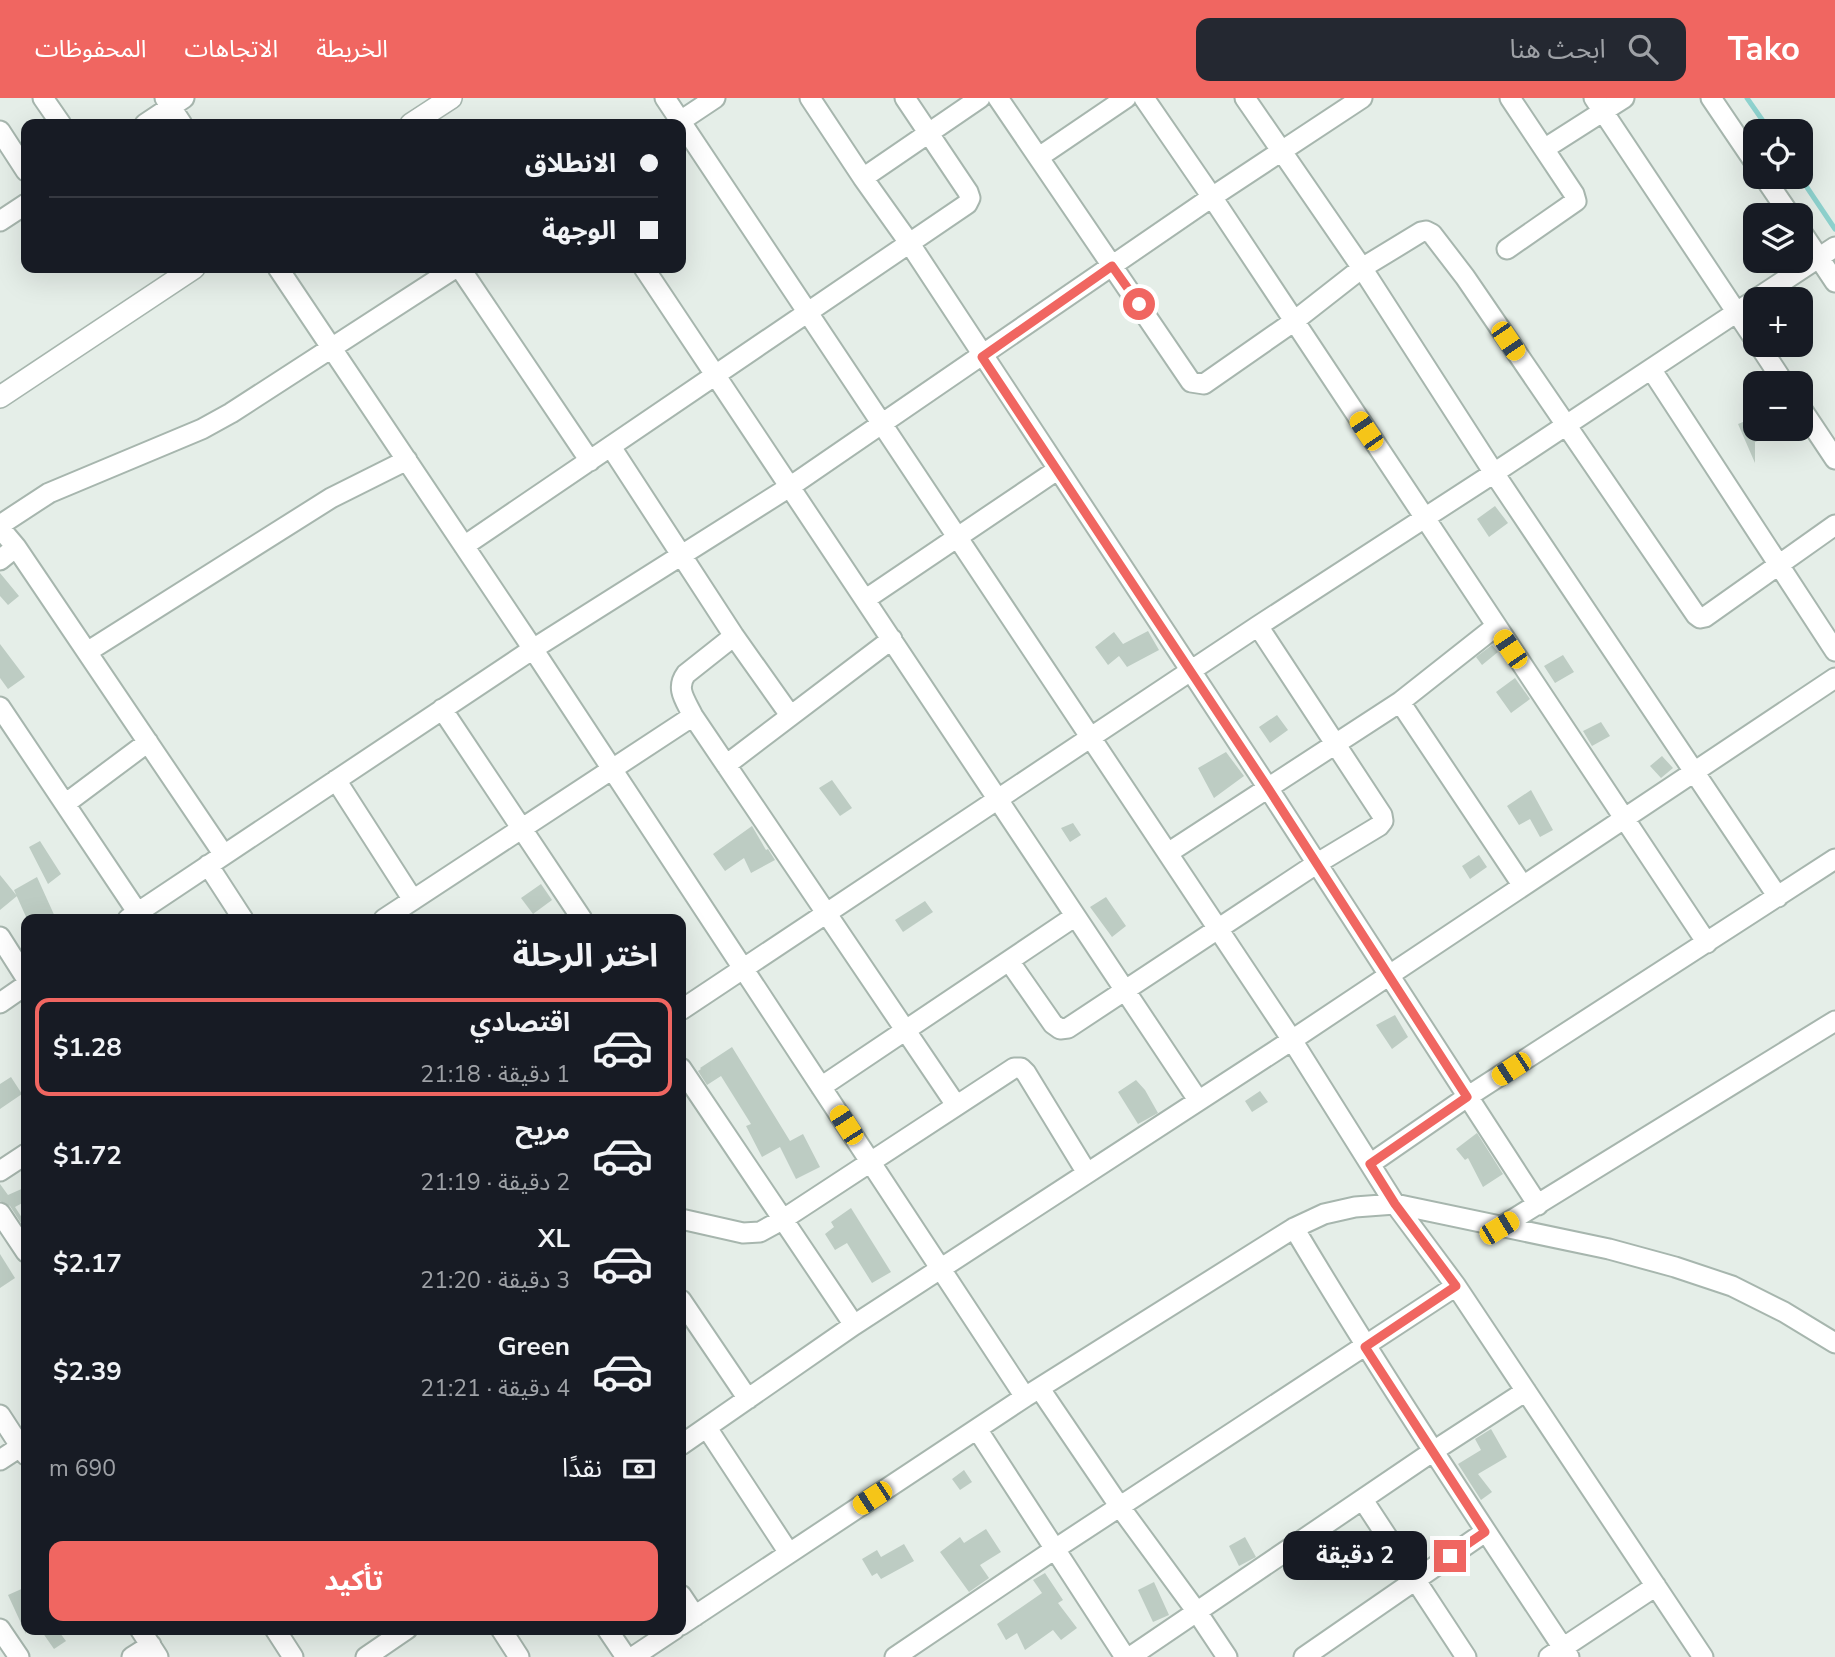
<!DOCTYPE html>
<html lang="ar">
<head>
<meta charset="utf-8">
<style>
	body { margin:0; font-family:"Nunito Sans","Noto Sans Arabic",sans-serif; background:#242831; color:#f1f3f6; direction:rtl; height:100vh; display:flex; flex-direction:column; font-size:26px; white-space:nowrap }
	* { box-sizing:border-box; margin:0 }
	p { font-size:23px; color:#9ea1a6 }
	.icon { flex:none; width:38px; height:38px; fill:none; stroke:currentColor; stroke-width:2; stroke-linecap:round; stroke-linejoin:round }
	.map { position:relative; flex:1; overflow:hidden; direction:ltr }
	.side { position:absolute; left:21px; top:816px; width:665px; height:721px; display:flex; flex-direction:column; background:#171b24; border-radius:14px; box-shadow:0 7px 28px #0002; direction:rtl }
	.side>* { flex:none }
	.top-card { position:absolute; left:21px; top:21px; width:665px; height:154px; border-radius:14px; box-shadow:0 7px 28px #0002; direction:rtl; display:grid; align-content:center; height:154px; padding:0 28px; background:#171b24 }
	.buttons { position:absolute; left:1743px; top:21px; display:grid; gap:14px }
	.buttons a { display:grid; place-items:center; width:70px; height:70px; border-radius:14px; background:#171b24; box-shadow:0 7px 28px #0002; font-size:35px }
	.end { position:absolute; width:32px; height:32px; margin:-16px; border:9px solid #f06661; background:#fff; box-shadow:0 0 0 4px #fff }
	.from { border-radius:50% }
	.bubble { position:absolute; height:49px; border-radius:14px; background:#171b24; box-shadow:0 7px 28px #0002; font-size:23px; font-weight:700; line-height:49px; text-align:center; direction:rtl }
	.car { position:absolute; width:21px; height:42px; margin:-21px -10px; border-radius:9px; box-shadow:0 0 5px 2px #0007; background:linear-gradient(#f5c518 24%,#345 0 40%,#f5c518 0 76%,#345 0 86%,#f5c518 0) }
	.top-card b { display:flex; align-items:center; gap:24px; height:66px; font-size:26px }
	.top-card b+b { border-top:2px solid #363941 }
	.top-card i { width:18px; height:18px; background:#f1f3f6 }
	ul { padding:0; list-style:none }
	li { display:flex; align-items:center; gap:21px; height:98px; margin:0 14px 10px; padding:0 14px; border:4px solid transparent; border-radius:14px }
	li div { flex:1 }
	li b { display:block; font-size:26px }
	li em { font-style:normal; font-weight:700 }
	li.on { border-color:#f06661 }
	li>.icon { width:63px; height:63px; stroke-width:1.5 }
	h2 { padding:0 28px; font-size:32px; line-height:84px }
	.pay { display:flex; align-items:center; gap:18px; height:77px; padding:0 28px; font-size:26px }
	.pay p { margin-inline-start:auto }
	.button { display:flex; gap:14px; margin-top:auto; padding:14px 28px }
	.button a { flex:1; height:80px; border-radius:14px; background:#f06661; color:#fff; font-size:28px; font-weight:700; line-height:80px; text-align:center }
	header { display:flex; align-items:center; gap:42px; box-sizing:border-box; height:98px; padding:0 35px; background:#f06661; color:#fff }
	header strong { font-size:33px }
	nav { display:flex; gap:38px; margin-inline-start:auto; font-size:24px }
	.search { width:490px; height:63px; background:#242831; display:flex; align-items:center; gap:18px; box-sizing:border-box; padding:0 24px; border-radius:14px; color:#9ea1a6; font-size:26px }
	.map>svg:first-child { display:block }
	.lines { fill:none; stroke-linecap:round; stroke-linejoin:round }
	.stream { stroke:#8ed2ce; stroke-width:5 }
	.building { fill:#bdccc3 }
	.minor-casing { stroke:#a7b6ae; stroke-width:23 }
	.tertiary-casing { stroke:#a7b6ae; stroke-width:24 }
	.minor { stroke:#fff; stroke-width:19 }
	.tertiary { stroke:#fff; stroke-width:21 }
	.route { stroke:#f06661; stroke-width:9 }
</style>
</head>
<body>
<header>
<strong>Tako</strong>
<div class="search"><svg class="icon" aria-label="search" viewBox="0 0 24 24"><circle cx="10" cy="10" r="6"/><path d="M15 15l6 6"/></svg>ابحث هنا</div>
<nav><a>الخريطة</a><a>الاتجاهات</a><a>المحفوظات</a></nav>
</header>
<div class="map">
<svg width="1835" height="1559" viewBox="0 0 1835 1559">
	<rect width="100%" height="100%" fill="#e5eee8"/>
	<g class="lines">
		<!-- stream -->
		<path class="stream" d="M1747,0L1770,33
			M1800,79L1835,131"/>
	</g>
	<!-- building -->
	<path class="building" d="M1755,319V331H1786L1755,344V365L1738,326Z
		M1495,408L1508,425L1489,439L1477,421Z
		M0,475L19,498L8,507L0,498Z
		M1148,533L1159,552L1127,569L1119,558L1108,567L1095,549L1114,534L1123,546Z
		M0,546L25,579L8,591L0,580Z
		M1492,547L1498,554L1482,567L1476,559Z
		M1563,557L1574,574L1555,585L1544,568Z
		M1515,580L1530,601L1511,615L1496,594Z
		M1277,617L1288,632L1270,645L1259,629Z
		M1601,624L1610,638L1592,648L1583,633Z
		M1226,654L1244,678L1214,700L1198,670Z
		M1662,658L1673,670L1661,680L1650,668Z
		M832,682L852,710L840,718L819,690Z
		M1531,692L1553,732L1540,739L1530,721L1519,727L1507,708Z
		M1073,725L1081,737L1070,744L1061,730Z
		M752,728L766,752L768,751L775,762L751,775L744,760L725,773L713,756Z
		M40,743L61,776L48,786L29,749Z
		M1479,757L1487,769L1470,781L1462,768Z
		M0,777L17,798L0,812Z
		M37,779L56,821H27L14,792Z
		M541,786L552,802L533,816L521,800Z
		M1106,799L1126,828L1112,839L1090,809Z
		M925,803L933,814L903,834L895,822Z
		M1395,917L1408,939L1392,951L1376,927Z
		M732,949L790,1043L803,1036L820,1069L796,1081L780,1049L762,1059L746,1028L751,1026L721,978L707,987L698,973L701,971L700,970Z
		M11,979L22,996L0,1011V986Z
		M1136,982L1145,992L1158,1015L1138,1026L1118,994Z
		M1260,993L1268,1004L1252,1014L1245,1003Z
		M1477,1035L1503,1076L1483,1089L1468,1060L1465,1062L1456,1051Z
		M0,1086L8,1097L26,1089V1103L15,1109L26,1126L23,1128L10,1108L0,1103Z
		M851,1110L891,1174L872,1185L847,1145L835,1152L825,1136L834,1129L831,1124Z
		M0,1156L15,1180L0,1190Z
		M1491,1331L1507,1359L1478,1376L1492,1394L1481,1402L1458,1366L1481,1352L1475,1341Z
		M964,1372L972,1384L960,1392L952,1381Z
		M986,1431L1001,1454L980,1467L989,1480L969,1494L940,1454L960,1439L964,1445Z
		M1245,1439L1256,1459L1239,1468L1229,1448Z
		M904,1446L914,1463L881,1481L877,1475L872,1478L862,1461L877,1452L881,1459Z
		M1045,1475L1063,1502L1058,1505L1077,1530L1061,1542L1053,1532L1025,1552L1017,1535L1006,1542L997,1526L1042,1495L1033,1482Z
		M1154,1484L1169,1517L1153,1524L1138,1492Z
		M26,1489V1536L8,1497Z
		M40,1531H57L66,1543L54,1551Z"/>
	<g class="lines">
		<defs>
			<path id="minor" d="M43,0L61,26
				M165,0L182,26
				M665,0L1292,942L1395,1106L1456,1188L1703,1559
				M810,0L863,80L910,146L1268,690L1538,1107
				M998,0L1191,284L1204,286L1293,224L1362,170L1421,134L1426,133L1432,136L1465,179L1696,517L1700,520L1705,519L1835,427
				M1144,0L1212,99L1707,845
				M1245,0L1362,170L1494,375L1778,799
				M1594,0L1755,242
				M1711,0L1755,65
				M145,26L184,0
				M676,26L715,0
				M0,33L26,73
				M1544,51L1624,0
				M1039,59L1126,0
				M1764,79L1790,117
				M863,80L980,0
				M0,123L26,106
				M1801,133L1835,184
				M1507,151L1576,103L1574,96L1510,0
				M278,170L533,551L1025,1299
				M460,170L590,363
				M644,170L1198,1002
				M1756,201L1835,149
				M1759,247L1784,285
				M1651,271L1835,553
				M1801,310L1835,361
				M611,349L734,538L790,617
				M0,427L49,395L202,331L231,315L455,170
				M0,430L16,449L224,757
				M464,448L967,106L970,100L968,94L905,0
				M0,462L16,449
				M866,501L1057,372
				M734,538L686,576C675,591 686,603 693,618L956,1007
				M87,554L331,400L407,362
				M1400,604L1523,788
				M0,609L142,821
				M442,611L582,821
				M726,667L892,541
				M336,682L413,802
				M65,706L148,644
				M1168,755L1400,604L1495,529
				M208,767L243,821
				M128,821L533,551L791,388L1212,99L1362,0
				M384,821L693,618
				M0,839L26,880
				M1009,863L1053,926L1060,931L1068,930L1316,766L1379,728L1383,723L1382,717L1258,528
				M0,905L26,887
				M681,912L1258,528L1494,375L1755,202
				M681,970L854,1227
				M821,989L1074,819
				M1370,1066L1467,999L1835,761
				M0,1073L26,1056
				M0,1115L26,1154
				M681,1121L743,1135L760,1134L782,1122L1014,970H1021L1026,975L1087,1075
				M1294,1130C1381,1276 1475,1417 1569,1559
				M1499,1130L1835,923
				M681,1202L748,1301
				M1040,1291L1120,1409L1197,1514L1227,1559
				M0,1317L26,1357
				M707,1330L789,1455
				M977,1331L1125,1559
				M681,1347L854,1227L1292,942L1835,580
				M0,1362L26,1345
				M1363,1402L1466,1559
				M681,1497L695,1518
				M681,1527L1025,1299L1294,1130L1324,1116L1355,1109L1395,1106L1609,1151L1675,1169L1732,1188L1784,1214L1835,1245
				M0,1531L19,1559
				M140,1531L158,1559
				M275,1531L293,1559
				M501,1531L519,1559
				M607,1531L626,1559
				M132,1559L151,1547
				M366,1559L407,1531
				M633,1559L675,1531
				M895,1559L1055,1451L1456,1188
				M1130,1559L1432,1354L1526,1293
				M1304,1559L1485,1434
				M1549,1559L1656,1488"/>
			<path id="tertiary" d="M411,26L451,0
				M0,299L194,170"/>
		</defs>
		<!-- minor casing -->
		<use href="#minor" class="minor-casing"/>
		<!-- tertiary casing -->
		<use href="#tertiary" class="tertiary-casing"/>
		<!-- minor -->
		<use href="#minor" class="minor"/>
		<!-- tertiary -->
		<use href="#tertiary" class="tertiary"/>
	</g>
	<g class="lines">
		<!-- route -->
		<path class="route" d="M1139,206L1112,168L982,259L1268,690L1467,999L1370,1066L1395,1106L1456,1188L1365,1249L1485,1434L1450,1458"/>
	</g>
</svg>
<div class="buttons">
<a><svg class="icon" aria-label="locate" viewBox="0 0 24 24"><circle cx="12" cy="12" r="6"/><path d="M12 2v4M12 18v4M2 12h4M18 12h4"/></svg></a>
<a><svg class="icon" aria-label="layers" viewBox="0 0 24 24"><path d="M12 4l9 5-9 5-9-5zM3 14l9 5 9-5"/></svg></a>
<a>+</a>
<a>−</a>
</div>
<i class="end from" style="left:1139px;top:206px"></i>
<i class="end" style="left:1450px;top:1458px"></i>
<div class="bubble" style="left:1283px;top:1433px;width:144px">2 دقيقة</div>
<i class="car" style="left:1508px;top:243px;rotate:146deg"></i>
<i class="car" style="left:1366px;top:333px;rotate:326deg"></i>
<i class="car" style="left:1510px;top:551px;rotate:326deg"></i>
<i class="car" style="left:1511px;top:971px;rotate:237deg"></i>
<i class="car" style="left:846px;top:1027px;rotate:327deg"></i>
<i class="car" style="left:1499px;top:1130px;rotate:59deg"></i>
<i class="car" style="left:872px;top:1400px;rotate:237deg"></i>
<div class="top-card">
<b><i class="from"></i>الانطلاق</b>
<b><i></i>الوجهة</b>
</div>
<section class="side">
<h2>اختر الرحلة</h2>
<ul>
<li class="on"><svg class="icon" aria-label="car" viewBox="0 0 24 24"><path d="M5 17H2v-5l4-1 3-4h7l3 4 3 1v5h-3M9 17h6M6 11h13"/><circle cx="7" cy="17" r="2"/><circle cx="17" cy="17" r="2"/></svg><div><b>اقتصادي</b><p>1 دقيقة · 21:18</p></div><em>$1.28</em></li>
<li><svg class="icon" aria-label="car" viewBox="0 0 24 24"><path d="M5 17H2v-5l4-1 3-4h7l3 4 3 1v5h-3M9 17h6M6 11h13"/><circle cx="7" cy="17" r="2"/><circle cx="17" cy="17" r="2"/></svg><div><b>مريح</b><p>2 دقيقة · 21:19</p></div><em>$1.72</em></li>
<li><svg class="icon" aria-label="car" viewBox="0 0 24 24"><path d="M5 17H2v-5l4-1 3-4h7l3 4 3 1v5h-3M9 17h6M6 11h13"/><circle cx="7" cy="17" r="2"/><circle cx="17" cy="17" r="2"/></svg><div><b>XL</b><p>3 دقيقة · 21:20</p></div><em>$2.17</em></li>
<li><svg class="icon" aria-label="car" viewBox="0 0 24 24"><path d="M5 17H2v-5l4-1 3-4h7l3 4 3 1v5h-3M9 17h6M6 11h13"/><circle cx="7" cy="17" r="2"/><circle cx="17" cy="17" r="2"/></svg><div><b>Green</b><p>4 دقيقة · 21:21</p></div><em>$2.39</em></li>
</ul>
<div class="pay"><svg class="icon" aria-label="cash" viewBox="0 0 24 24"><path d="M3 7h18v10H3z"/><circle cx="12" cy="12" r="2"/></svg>نقدًا<p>690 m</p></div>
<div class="button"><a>تأكيد</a></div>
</section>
</div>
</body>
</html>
